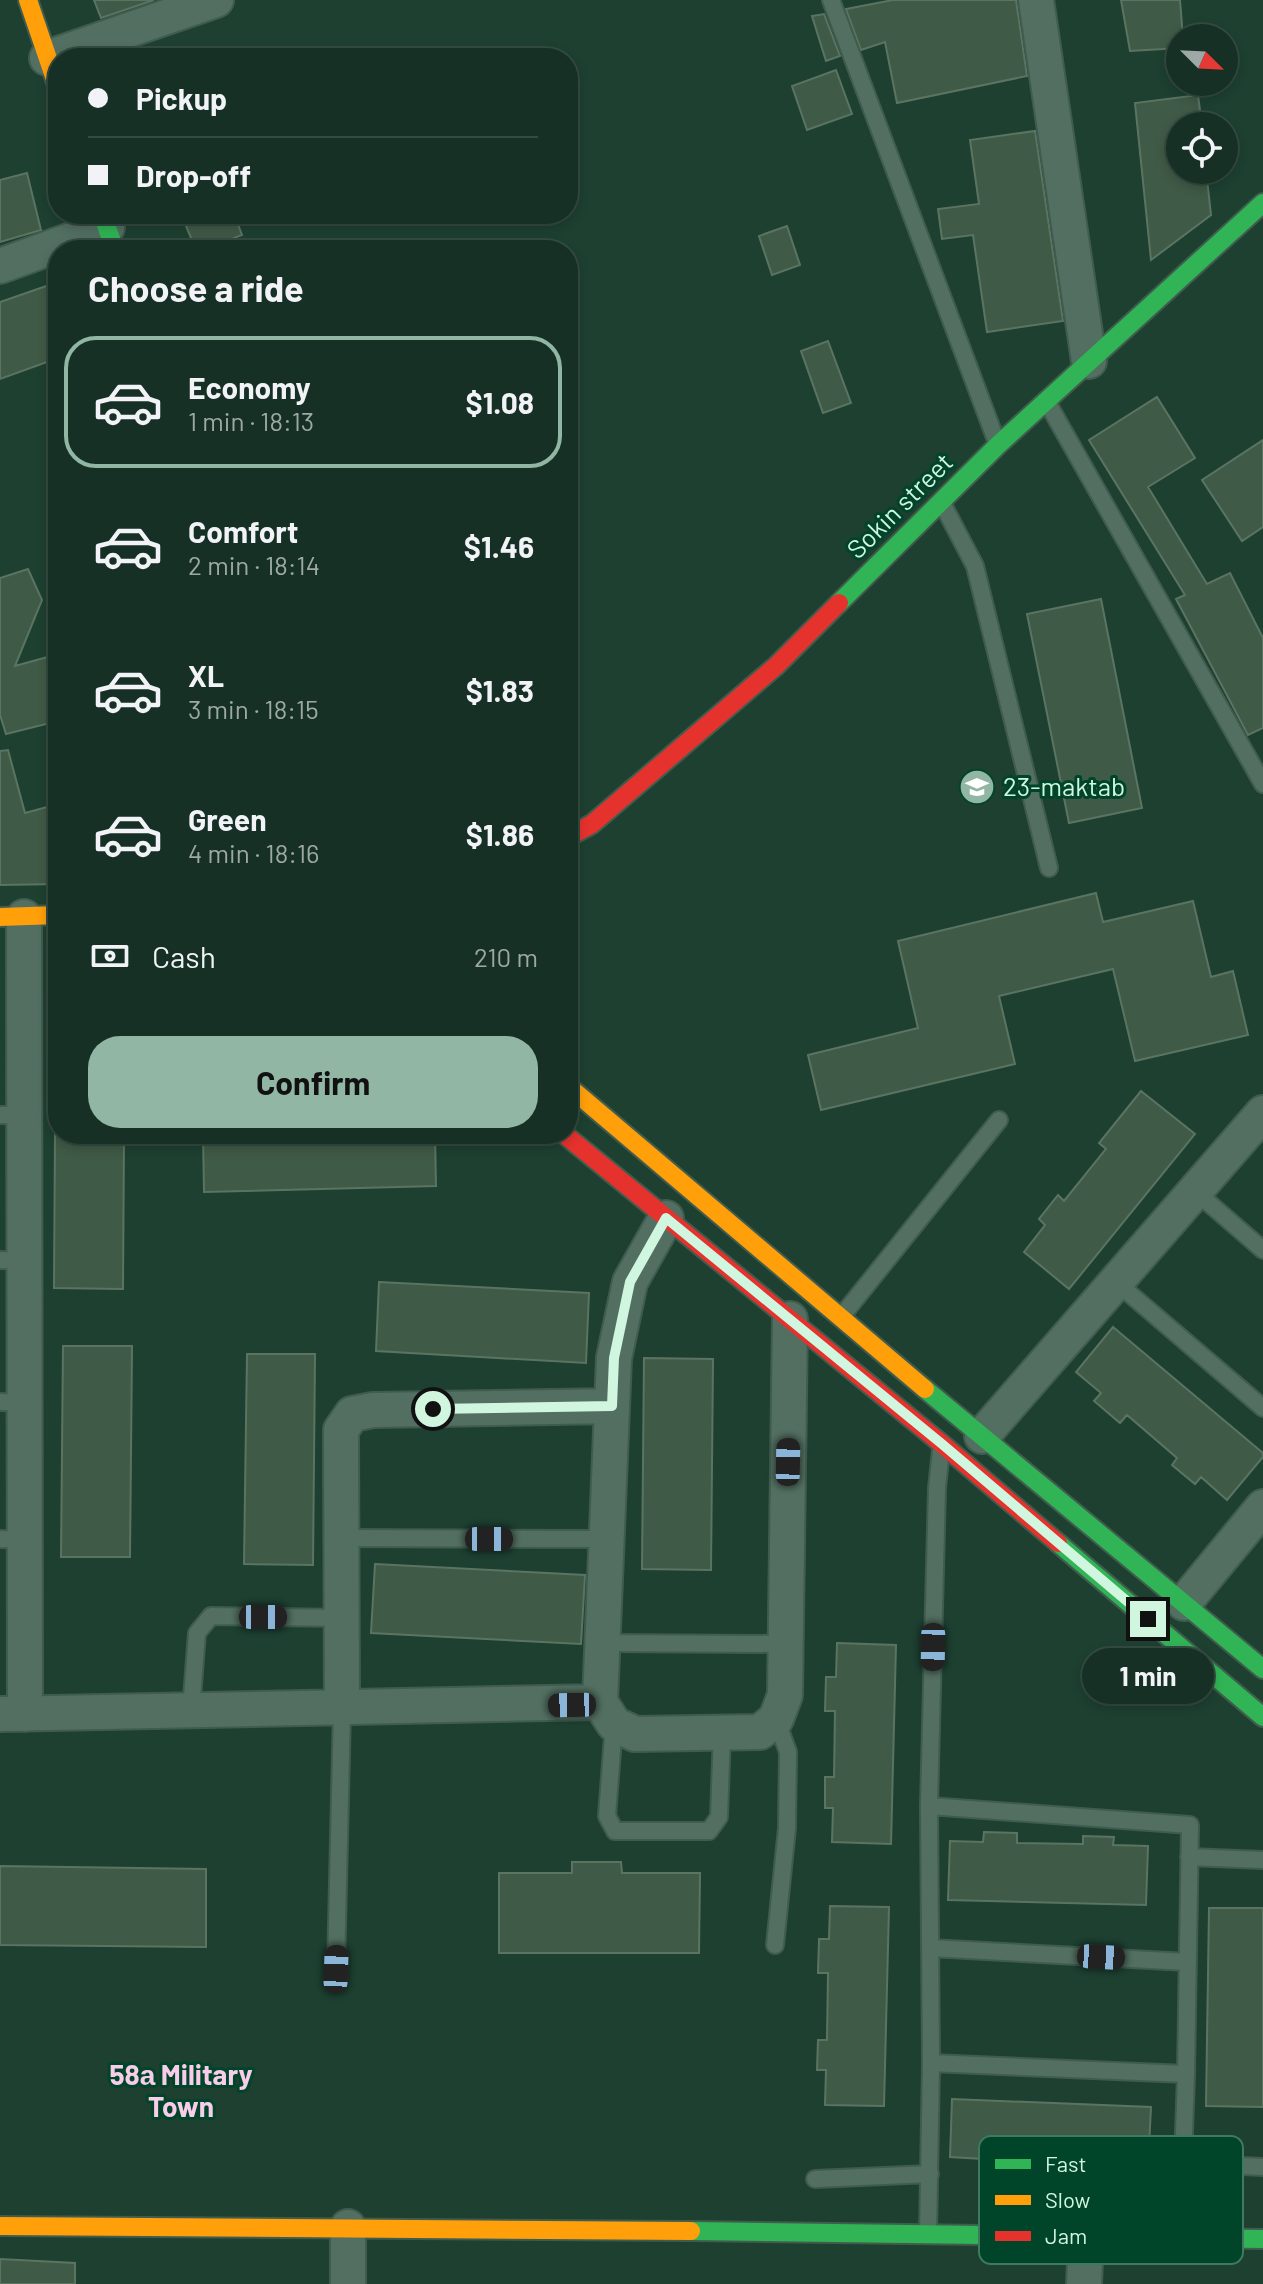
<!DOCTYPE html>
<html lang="en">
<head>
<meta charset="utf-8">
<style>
	body { margin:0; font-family:Barlow,sans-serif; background:#233c32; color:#f1f3f6; height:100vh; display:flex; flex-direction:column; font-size:30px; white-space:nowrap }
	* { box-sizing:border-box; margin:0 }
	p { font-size:26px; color:#9ea9a7 }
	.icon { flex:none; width:44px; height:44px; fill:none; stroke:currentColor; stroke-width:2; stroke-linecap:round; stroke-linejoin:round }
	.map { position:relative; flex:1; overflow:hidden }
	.sheet { position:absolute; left:48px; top:240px; width:530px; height:904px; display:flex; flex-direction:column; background:#163025; border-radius:32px; box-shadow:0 4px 12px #0003,0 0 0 2px #354b42 }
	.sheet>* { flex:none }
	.hud { position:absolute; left:48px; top:48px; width:530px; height:176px; border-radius:32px; box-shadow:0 4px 12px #0003,0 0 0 2px #354b42; display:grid; align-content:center; height:176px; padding:0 40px; background:#163025 }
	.needle { width:52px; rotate:114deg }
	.controls { position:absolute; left:1166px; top:24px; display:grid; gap:16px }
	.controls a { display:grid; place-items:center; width:72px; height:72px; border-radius:50%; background:#163025; box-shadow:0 4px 12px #0003,0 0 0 2px #354b42; font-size:40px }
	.end { position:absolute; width:36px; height:36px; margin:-18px; border:10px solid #d0f6e0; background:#111; box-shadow:0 0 0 4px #111 }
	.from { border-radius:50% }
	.bubble { position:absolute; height:56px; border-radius:28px; background:#163025; box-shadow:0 4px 12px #0003,0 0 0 2px #354b42; font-size:26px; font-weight:700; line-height:56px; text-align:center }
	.car { position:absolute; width:24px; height:48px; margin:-24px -12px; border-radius:10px; box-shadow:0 0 6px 2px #0007; background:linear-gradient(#222 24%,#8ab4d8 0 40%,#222 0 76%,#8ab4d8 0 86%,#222 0) }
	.hud b { display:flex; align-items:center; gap:28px; height:76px; font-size:30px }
	.hud b+b { border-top:2px solid #354b42 }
	.hud i { width:20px; height:20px; background:#f1f3f6 }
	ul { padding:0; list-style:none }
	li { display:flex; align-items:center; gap:24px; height:132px; margin:0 16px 12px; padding:0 24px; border:4px solid transparent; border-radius:32px }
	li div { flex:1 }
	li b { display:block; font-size:30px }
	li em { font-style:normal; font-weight:700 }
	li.on { border-color:#91b6a3 }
	li>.icon { width:72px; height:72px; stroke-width:1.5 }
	h2 { padding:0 40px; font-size:36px; line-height:96px }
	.pay { display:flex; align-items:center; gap:20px; height:88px; padding:0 40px; font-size:30px }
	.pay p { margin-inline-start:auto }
	.cta { display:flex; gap:16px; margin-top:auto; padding:16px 40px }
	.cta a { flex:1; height:92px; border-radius:32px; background:#91b6a3; color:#111; font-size:32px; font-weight:700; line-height:92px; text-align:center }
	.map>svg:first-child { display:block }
	.building { fill:#3f5a46; stroke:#5b7462; stroke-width:2 }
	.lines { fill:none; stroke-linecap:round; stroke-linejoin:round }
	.lane-casing { stroke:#405c4e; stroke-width:20 }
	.street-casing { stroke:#405c4e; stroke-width:38 }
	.fast-casing { stroke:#405c4e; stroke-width:22 }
	.slow-casing { stroke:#405c4e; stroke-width:22 }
	.jam-casing { stroke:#405c4e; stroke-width:22 }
	.lane { stroke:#526f61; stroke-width:16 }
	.street { stroke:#526f61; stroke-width:34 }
	.fast { stroke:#30b455; stroke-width:18 }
	.slow { stroke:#ff9f0a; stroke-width:18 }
	.jam { stroke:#e5322d; stroke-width:18 }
	.route { stroke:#d0f6e0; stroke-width:10 }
	.labels { text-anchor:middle; stroke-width:6; stroke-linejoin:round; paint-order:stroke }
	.street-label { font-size:26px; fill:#d0f6e0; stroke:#004429 }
	.poi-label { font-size:26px; fill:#d0f6e0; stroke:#004429; text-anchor:start }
	.neighbourhood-label { font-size:28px; font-weight:bold; fill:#f8cde9; stroke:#004429 }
	.key { fill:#004429; stroke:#3e7960; stroke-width:2 }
	.key-label { font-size:22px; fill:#d0f6e0 }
</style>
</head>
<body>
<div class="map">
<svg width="1263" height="2284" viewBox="0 0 1263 2284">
	<rect width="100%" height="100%" fill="#1d4031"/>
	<!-- building -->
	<path class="building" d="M94,0H154L101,18Z
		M893,0H1016L1027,76L897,103L885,42L861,50L846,9Z
		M1121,0H1180L1183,38H1180V48L1130,51Z
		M824,14L840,56L826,61L812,16Z
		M836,70L852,114L807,130L792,86Z
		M1198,95L1202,126H1180V170H1206L1211,215L1151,260L1135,103Z
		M1035,131L1063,321L987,332L973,235L942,239L938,209L979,204L970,140Z
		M27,173L41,230L0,242V180Z
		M181,214H234L242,235L203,250H196Z
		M787,226L800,265L772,275L759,236Z
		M58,282V358L0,379V302Z
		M828,341L851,403L823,413L801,351Z
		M1157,397L1195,458L1148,487L1207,584L1230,573L1263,638V728L1248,735L1176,599L1185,595L1089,440Z
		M1263,440V527L1242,541L1202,480Z
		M28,569L42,600L15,666L58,654V721L6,734L0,715V578Z
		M1101,599L1142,808L1069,823L1027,614Z
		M8,750L25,813L58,804V884L0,885V751Z
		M1096,893L1103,922L1193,901L1211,977L1233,971L1248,1035L1135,1061L1113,969L999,996L1015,1064L821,1110L808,1055L918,1028L898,941Z
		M1141,1091L1195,1134L1069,1289L1024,1252L1045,1225L1039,1219L1058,1195L1064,1201L1106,1149L1099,1143Z
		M55,1134H124L123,1289L54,1288Z
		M203,1134H435L436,1186L204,1192Z
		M379,1282L589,1293L586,1363L376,1351Z
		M1113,1327L1263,1453V1457L1227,1500L1201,1477L1195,1484L1172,1465L1177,1458L1127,1415L1120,1423L1094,1401L1101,1393L1076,1372Z
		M63,1346H132L130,1557H61Z
		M247,1354H315L313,1565L244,1564Z
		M644,1358L713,1359L711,1570L642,1569Z
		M375,1564L585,1575L581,1644L371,1633Z
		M837,1643L896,1645L891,1844L832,1842L833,1808H825V1777H834L835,1711H825L826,1677H836Z
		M984,1832L1017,1833V1843L1083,1844V1836L1114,1837L1113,1845L1148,1846L1146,1905L948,1900L950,1841L983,1842Z
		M572,1862H621L622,1873H700L699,1953H499V1873H572Z
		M0,1866L206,1869V1947L0,1945Z
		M830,1906L889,1907L884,2106L825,2105L826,2070H817L818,2040H827L828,1973H818L819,1939H829Z
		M1209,1908H1263V2107L1206,2106Z
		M952,2099L1151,2107L1148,2166L1114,2164L1113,2173L1083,2171V2163L1017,2160L1016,2170L983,2169V2159L950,2157Z
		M0,2259L75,2263V2284H0Z"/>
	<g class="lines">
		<defs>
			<path id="lane" d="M831,0L996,440
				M1047,402L1263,784
				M942,503L975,566L1049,868
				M0,1115H24
				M1195,1191L1263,1250
				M0,1260L25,1261
				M1116,1282L1263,1408
				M841,1317L999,1120
				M0,1402L25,1403
				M341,1538L607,1539
				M0,1539L25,1540
				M603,1643L785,1644
				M191,1711L197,1633L211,1616L342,1618
				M614,1724L607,1816L615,1831H709L719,1817L722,1733
				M929,1806L1190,1825L1186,2074L931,2063
				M1189,1857L1263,1860
				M775,1945L787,1828L788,1752L776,1719
				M930,1948L1187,1962
				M336,1969L342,1709
				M1186,2074L1183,2163L1263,2167
				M815,2179L930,2174
				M928,2235L931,2063L929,1806L937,1488L941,1450"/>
			<path id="street" d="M1036,0L1089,361
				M47,58L216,0
				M0,266L107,227
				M24,917L25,1714
				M982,1436L1263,1113
				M1184,1603L1263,1507
				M600,1702L614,1724L635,1734L760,1732L776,1719L785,1695L790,1319
				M342,1709L341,1430L352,1414L373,1410L612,1406
				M0,1714L600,1702L614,1358L630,1282L666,1218
				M348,2284V2227
				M1084,2284L1086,2239"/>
			<path id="fast" d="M102,214L115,250
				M839,603L998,445L1263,203
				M925,1389L1263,1669
				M1058,1543L1263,1717
				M691,2231L1263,2239"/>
			<path id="slow" d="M28,0L58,88
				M0,917L58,915
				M568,1086L925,1389
				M0,2226L691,2231"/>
			<path id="jam" d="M568,837L592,824L776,666L839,603
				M564,1134L942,1444L1058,1543"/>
		</defs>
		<!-- lane casing -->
		<use href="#lane" class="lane-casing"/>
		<!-- street casing -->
		<use href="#street" class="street-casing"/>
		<!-- fast casing -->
		<use href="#fast" class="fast-casing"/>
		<!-- slow casing -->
		<use href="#slow" class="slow-casing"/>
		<!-- jam casing -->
		<use href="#jam" class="jam-casing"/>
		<!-- lane -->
		<use href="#lane" class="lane"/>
		<!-- street -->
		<use href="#street" class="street"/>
		<!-- fast -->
		<use href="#fast" class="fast"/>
		<!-- slow -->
		<use href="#slow" class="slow"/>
		<!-- jam -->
		<use href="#jam" class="jam"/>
	</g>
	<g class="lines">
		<!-- route -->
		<path class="route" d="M433,1409L612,1406L614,1358L630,1282L666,1218L942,1444L1148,1619"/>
	</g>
	<!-- icons -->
	<defs>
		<symbol id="school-disc" viewBox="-11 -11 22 22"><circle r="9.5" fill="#91b6a3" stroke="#004429"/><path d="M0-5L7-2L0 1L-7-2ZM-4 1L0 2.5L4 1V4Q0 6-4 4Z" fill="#fff"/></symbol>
	</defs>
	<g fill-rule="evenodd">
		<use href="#school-disc" x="957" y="767" width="40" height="40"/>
	</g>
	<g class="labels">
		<!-- street labels -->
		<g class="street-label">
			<text transform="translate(900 506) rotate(-45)" y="9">Sokin street</text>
		</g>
		<!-- poi labels -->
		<g class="poi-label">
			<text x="1003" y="796">23-maktab</text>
		</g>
		<!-- neighbourhood labels -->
		<g class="neighbourhood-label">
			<text x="181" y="2085">58а Military<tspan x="181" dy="32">Town</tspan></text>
		</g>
	</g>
	<!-- legend -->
	<rect x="979" y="2136" width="264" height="128" rx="12" class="key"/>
	<rect x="995" y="2159" width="36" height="10" fill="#30b455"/>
	<rect x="995" y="2195" width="36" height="10" fill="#ff9f0a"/>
	<rect x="995" y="2231" width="36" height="10" fill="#e5322d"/>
	<g class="key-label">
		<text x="1045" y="2172">Fast</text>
		<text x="1045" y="2208">Slow</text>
		<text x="1045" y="2244">Jam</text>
	</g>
</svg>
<div class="controls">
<a><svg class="needle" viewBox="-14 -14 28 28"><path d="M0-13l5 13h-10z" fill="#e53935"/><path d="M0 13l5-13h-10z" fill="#9ea9a7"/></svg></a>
<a><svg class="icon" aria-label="locate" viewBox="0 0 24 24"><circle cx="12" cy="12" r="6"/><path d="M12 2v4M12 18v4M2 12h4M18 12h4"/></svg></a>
</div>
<i class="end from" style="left:433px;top:1409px"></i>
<i class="end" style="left:1148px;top:1619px"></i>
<div class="bubble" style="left:1082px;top:1648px;width:132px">1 min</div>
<i class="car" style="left:788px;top:1462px;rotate:1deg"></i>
<i class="car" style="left:489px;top:1539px;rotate:90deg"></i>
<i class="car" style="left:263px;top:1617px;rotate:90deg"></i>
<i class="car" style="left:933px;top:1647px;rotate:181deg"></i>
<i class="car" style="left:572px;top:1705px;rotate:269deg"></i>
<i class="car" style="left:1101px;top:1957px;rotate:93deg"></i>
<i class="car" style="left:336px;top:1969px;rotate:2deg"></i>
<div class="hud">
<b><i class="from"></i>Pickup</b>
<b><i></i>Drop-off</b>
</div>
<section class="sheet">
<h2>Choose a ride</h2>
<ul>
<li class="on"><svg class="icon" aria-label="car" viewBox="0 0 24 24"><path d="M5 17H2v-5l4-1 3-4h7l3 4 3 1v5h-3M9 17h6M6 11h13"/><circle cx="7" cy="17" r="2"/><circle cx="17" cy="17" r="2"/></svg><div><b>Economy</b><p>1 min · 18:13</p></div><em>$1.08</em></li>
<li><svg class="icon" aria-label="car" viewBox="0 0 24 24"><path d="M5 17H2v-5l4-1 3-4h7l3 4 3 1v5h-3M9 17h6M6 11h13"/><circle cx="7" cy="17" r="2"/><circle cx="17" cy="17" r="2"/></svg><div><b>Comfort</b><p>2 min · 18:14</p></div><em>$1.46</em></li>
<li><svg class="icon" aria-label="car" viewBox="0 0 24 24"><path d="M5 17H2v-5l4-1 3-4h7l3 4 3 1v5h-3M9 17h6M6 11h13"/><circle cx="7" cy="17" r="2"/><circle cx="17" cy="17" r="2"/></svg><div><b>XL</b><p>3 min · 18:15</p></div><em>$1.83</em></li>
<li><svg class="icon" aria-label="car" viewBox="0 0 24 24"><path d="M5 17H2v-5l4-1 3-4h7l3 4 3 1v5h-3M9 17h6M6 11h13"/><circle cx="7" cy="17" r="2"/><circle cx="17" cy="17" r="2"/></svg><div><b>Green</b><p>4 min · 18:16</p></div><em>$1.86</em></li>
</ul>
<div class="pay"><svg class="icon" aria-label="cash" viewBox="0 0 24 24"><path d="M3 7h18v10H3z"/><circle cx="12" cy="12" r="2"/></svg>Cash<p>210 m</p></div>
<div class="cta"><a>Confirm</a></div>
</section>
</div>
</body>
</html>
